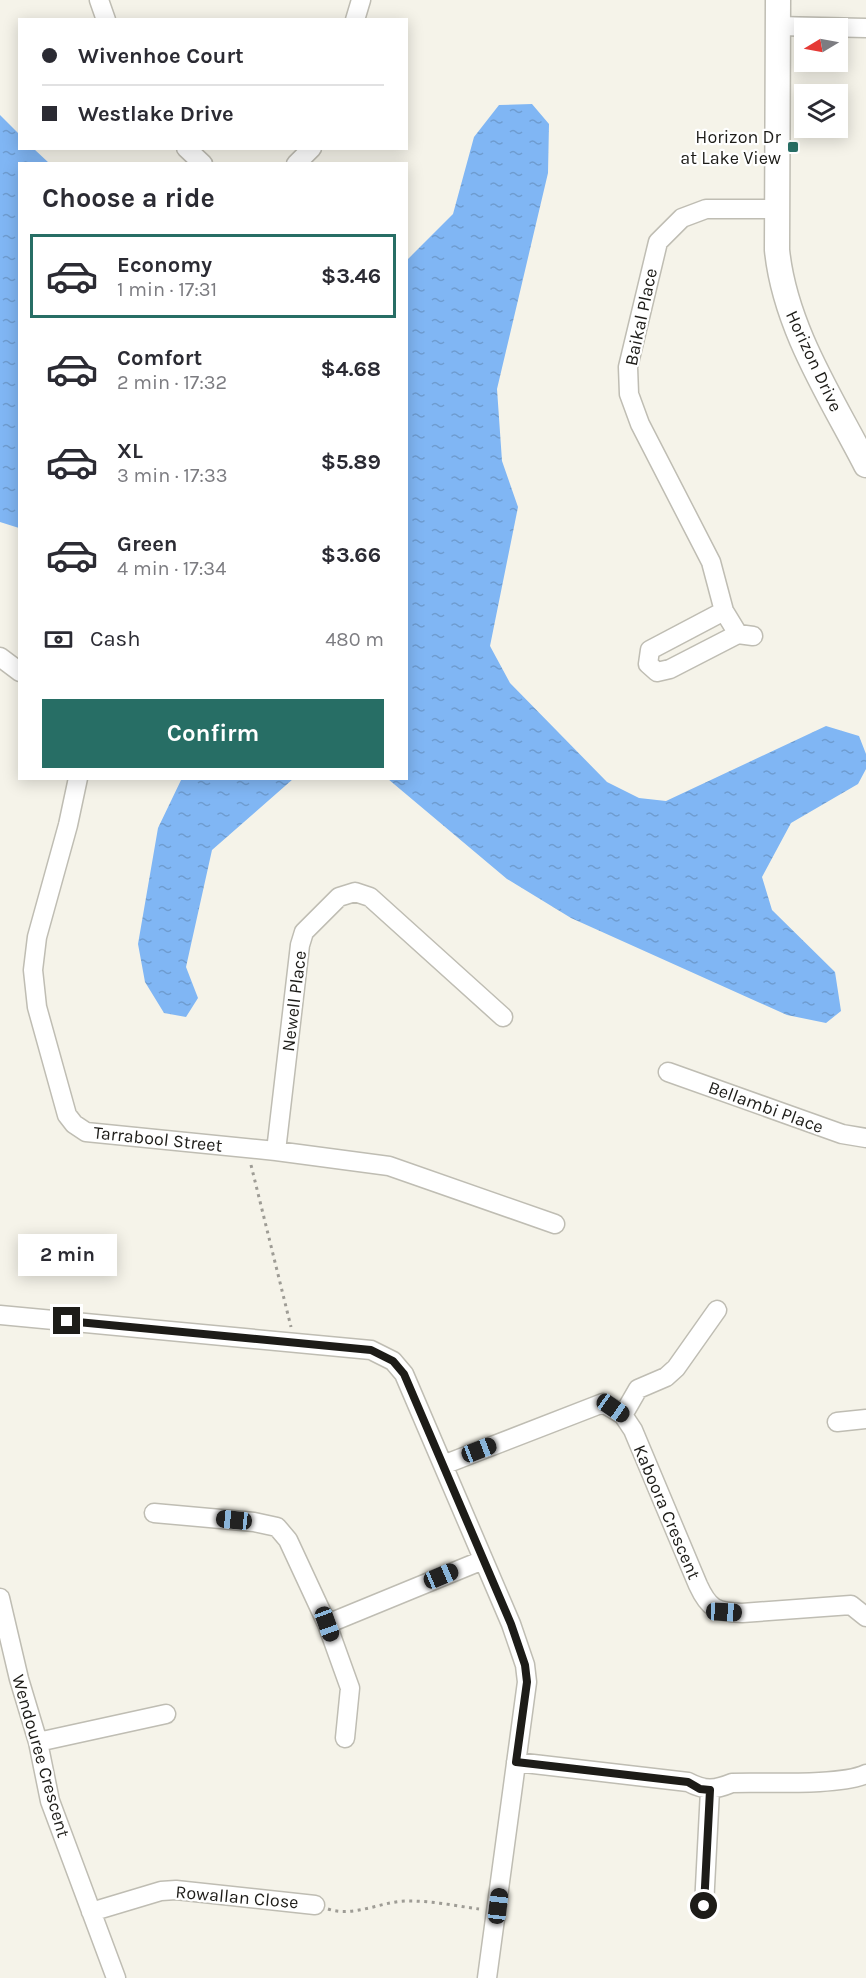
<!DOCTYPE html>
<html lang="en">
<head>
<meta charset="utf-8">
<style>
	body { margin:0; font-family:Karla,sans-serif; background:#f7f7f7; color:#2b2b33; height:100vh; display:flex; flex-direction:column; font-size:22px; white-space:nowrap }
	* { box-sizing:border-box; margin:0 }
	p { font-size:20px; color:#7c7c81 }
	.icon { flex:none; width:33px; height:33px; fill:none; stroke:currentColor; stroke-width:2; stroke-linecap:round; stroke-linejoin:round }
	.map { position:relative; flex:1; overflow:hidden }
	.drawer { position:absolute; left:18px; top:162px; width:390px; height:618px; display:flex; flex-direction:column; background:#fff; border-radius:0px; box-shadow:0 3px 15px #0003 }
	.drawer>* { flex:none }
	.banner { position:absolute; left:18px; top:18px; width:390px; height:132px; border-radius:0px; box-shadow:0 3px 15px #0003; display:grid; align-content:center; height:132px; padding:0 24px; background:#fff }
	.needle { width:39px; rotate:260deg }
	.tools { position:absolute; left:794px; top:18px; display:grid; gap:12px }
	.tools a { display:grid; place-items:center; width:54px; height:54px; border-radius:0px; background:#fff; box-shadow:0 3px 15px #0003; font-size:30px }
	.end { position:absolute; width:27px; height:27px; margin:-14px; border:8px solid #1d1c18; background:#fff; box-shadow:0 0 0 3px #fff }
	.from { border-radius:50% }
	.bubble { position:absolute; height:42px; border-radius:0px; background:#fff; box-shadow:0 3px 15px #0003; font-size:20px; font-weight:700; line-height:42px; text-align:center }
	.car { position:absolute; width:18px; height:36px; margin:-18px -9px; border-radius:8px; box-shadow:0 0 4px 2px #0007; background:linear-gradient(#222 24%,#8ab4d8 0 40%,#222 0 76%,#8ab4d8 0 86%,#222 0) }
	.banner b { display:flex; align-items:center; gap:21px; height:57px; font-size:22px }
	.banner b+b { border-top:2px solid #e1e1e2 }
	.banner i { width:15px; height:15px; background:#2b2b33 }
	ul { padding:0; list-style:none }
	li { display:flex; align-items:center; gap:18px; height:84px; margin:0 12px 9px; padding:0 12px; border:3px solid transparent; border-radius:0px }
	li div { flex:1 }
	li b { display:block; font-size:22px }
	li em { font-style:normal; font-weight:700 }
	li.active { border-color:#276e65 }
	li>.icon { width:54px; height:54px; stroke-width:1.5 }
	h2 { padding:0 24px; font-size:27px; line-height:72px }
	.pay { display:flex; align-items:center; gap:15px; height:66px; padding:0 24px; font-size:22px }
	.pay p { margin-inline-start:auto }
	.action { display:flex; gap:12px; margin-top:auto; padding:12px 24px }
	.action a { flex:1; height:69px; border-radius:0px; background:#276e65; color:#fff; font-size:24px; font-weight:700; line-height:69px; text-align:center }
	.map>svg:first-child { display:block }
	.water { fill:url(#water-ripples) }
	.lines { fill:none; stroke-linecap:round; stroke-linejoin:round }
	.street-casing { stroke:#bfbdb3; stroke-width:21 }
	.secondary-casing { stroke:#bfbdb3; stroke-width:27 }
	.path { stroke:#9e9c95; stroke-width:3; stroke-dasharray:3 4.5; stroke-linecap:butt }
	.street { stroke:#fff; stroke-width:18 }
	.secondary { stroke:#fff; stroke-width:24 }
	.route { stroke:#1d1c18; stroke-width:8 }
	.poi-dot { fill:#276e65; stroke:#fff; stroke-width:2 }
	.labels { text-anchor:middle; stroke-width:4.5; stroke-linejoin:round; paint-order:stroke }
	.poi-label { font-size:18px; fill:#1d1c18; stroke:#fff; text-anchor:end }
	.street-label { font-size:18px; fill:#1d1c18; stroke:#fff }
</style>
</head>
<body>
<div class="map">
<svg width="866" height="1978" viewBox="0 0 866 1978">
	<defs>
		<pattern id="water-ripples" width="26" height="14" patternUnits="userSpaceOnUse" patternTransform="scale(1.5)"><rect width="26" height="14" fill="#80b6f4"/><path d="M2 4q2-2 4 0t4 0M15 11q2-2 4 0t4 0" fill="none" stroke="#6e9cd0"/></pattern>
	</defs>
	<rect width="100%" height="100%" fill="#f5f3e9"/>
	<!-- water -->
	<path class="water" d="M532,104L549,124L548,173L497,389L502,461L518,507L490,646L510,683L607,782L639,798L666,801L826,726L859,736L866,754V769L858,784L791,823L762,877L772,910L835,972L841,1011L826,1023L787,1015L571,918L507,879L388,779L406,778L407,260L453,214L474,137L499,105Z
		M0,115L19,134L20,148L34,149L49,163L20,164L19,528L0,522Z
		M182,778L293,779L212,850L186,967L198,998L186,1017L164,1013L145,982L138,944L158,828Z"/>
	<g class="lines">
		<defs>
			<path id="street" d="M99,0L106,20
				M355,20L361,0
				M777,26L866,28
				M186,148L203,164
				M296,164L312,148
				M724,611L650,650L648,664L657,672L670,669L738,634
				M753,636L738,634L724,611L711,562L640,424L629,394L628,367L658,242L682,218L706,209H777
				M0,657L20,672
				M78,778L68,825L37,937L33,970L37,1007L67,1115L74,1124L86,1132L276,1151L389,1166L555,1224
				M668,1072L842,1134L866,1138
				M276,1151L300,945L304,932L339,897L355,892L370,897L503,1017
				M0,1315L371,1350L393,1361L404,1374L511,1624L525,1665L527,1682L487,1978
				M623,1415L638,1389L666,1377L676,1368L717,1310
				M837,1422L866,1419
				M443,1465L603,1403L623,1415L633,1430L698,1585C709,1609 716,1612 742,1613L851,1605L866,1617
				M154,1513L254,1522L277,1527L288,1540L327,1624L350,1688L345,1738
				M0,1598L19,1679L38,1742L50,1801L116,1978
				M327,1624L483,1560
				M38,1742L166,1714
				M516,1762L688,1782C705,1791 715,1790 732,1783C763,1782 841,1786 866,1774
				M704,1906L710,1790
				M91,1912L161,1891L176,1890L315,1905"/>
			<path id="secondary" d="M778,0L777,250C785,328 831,397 866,465"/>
		</defs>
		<!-- street casing -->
		<use href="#street" class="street-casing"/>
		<!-- secondary casing -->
		<use href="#secondary" class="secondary-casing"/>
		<!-- path -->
		<path class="path" d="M251,1165L291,1327
			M328,1909C355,1918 383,1900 410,1901C433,1901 457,1906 479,1909"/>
		<!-- street -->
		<use href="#street" class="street"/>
		<!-- secondary -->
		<use href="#secondary" class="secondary"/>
	</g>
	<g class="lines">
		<!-- route -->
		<path class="route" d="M67,1321L371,1350L393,1361L404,1374L511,1624L525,1665L527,1682L516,1762L688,1782L700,1789L710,1790L704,1906"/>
	</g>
	<!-- markers -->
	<rect class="poi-dot" x="787" y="141" width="12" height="12" rx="3"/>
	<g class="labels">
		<!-- poi labels -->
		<g class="poi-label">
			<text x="781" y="143">Horizon Dr<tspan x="781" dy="21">at Lake View</tspan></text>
		</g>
		<!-- street labels -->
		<g class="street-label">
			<text transform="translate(641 317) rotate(-78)" y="6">Baikal Place</text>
			<text transform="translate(814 361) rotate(65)" y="6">Horizon Drive</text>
			<text transform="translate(294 1001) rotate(-83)" y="6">Newell Place</text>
			<text transform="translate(766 1107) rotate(20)" y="6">Bellambi Place</text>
			<text transform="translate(158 1139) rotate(6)" y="6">Tarrabool Street</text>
			<text transform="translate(667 1512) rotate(67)" y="6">Kaboora Crescent</text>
			<text transform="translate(41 1756) rotate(74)" y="6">Wendouree Crescent</text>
			<text transform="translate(237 1897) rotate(5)" y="6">Rowallan Close</text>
		</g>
	</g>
</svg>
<div class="tools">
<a><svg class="needle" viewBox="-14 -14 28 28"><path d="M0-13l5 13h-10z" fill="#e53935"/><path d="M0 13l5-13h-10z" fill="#7c7c81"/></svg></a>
<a><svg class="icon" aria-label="layers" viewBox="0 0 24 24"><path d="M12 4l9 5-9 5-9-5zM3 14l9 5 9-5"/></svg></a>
</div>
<i class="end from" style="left:704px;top:1906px"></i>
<i class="end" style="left:67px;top:1321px"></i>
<div class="bubble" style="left:18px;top:1234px;width:99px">2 min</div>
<i class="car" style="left:613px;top:1408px;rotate:125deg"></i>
<i class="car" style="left:479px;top:1450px;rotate:69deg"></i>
<i class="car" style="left:234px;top:1520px;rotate:276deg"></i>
<i class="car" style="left:441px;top:1576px;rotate:67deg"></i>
<i class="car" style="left:724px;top:1612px;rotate:93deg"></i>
<i class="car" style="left:327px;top:1624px;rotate:160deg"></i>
<i class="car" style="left:498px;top:1906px;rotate:7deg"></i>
<div class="banner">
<b><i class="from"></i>Wivenhoe Court</b>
<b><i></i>Westlake Drive</b>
</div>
<section class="drawer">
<h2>Choose a ride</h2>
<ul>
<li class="active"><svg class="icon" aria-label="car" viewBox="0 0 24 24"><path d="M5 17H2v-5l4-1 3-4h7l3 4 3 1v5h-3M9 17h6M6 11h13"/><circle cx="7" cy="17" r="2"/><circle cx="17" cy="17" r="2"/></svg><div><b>Economy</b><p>1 min · 17:31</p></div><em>$3.46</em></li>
<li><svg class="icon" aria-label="car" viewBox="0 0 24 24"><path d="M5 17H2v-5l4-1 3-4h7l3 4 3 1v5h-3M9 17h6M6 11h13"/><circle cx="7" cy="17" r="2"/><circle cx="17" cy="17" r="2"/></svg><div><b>Comfort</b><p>2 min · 17:32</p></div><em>$4.68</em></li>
<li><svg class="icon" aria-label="car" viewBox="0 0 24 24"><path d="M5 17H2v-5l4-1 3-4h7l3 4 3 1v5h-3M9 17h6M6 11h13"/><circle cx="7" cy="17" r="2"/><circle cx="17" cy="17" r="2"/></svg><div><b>XL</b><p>3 min · 17:33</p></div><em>$5.89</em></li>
<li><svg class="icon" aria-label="car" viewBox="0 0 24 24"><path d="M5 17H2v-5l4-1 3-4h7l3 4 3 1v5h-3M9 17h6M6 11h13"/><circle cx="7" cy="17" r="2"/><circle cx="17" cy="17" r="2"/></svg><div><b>Green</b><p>4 min · 17:34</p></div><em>$3.66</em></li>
</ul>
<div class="pay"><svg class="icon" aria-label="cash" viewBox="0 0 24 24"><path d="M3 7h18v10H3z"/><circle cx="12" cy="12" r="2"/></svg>Cash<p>480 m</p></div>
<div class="action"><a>Confirm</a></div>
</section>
</div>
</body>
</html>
